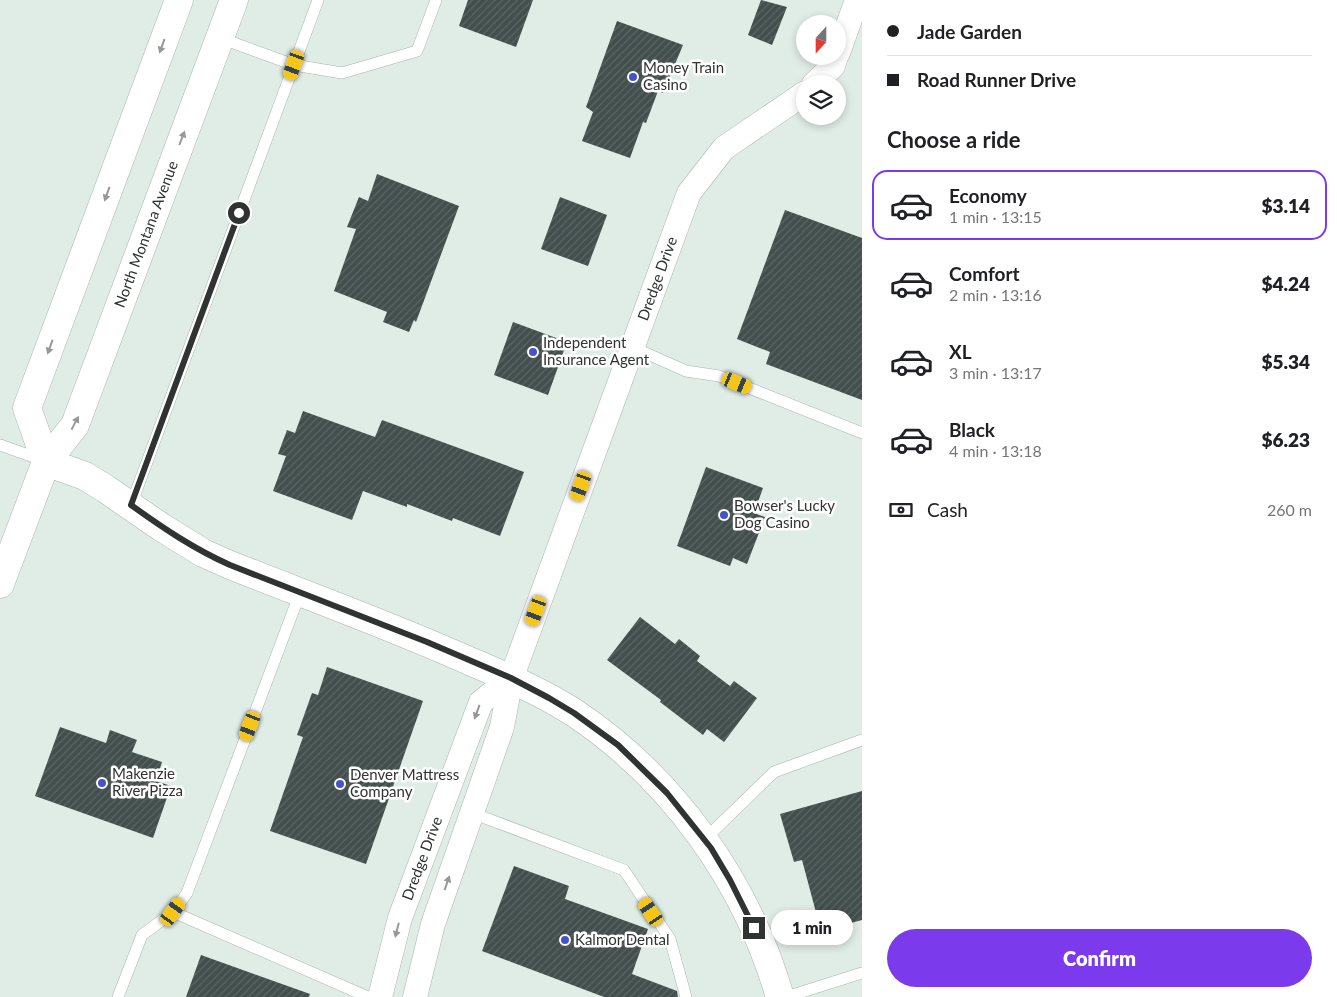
<!DOCTYPE html>
<html lang="en">
<head>
<meta charset="utf-8">
<style>
	body { margin:0; font-family:Lato,sans-serif; background:#f2f2f2; color:#202124; height:100vh; display:flex; flex-direction:column; font-size:19px; white-space:nowrap }
	* { box-sizing:border-box; margin:0 }
	p { font-size:16px; color:#757577 }
	.icon { flex:none; width:28px; height:28px; fill:none; stroke:currentColor; stroke-width:2; stroke-linecap:round; stroke-linejoin:round }
	.map { position:relative; flex:1; overflow:hidden }
	.side { display:flex; flex-direction:column; background:#fff; width:475px }
	.side>* { flex:none }
	.top-card { display:grid; align-content:center; height:110px; padding:0 25px; background:#fff }
	.needle { width:32px; rotate:201deg }
	.fabs { position:absolute; left:796px; top:15px; display:grid; gap:10px }
	.fabs a { display:grid; place-items:center; width:50px; height:50px; border-radius:50%; background:#fff; box-shadow:0 2px 8px #0003; font-size:25px }
	.end { position:absolute; width:22px; height:22px; margin:-11px; border:6px solid #2f3331; background:#fff; box-shadow:0 0 0 2px #fff }
	.from { border-radius:50% }
	.bubble { position:absolute; height:35px; border-radius:18px; background:#fff; box-shadow:0 2px 8px #0003; font-size:16px; font-weight:800; line-height:35px; text-align:center }
	.car { position:absolute; width:15px; height:30px; margin:-15px -8px; border-radius:6px; box-shadow:0 0 4px 1px #0007; background:linear-gradient(#f5c518 24%,#345 0 40%,#f5c518 0 76%,#345 0 86%,#f5c518 0) }
	.top-card b { display:flex; align-items:center; gap:18px; height:48px; font-size:19px }
	.top-card b+b { border-top:1px solid #e0e0e0 }
	.top-card i { width:12px; height:12px; background:#202124 }
	ul { padding:0; list-style:none }
	li { display:flex; align-items:center; gap:15px; height:70px; margin:0 10px 8px; padding:0 15px; border:2px solid transparent; border-radius:15px }
	li div { flex:1 }
	li b { display:block; font-size:19px }
	li em { font-style:normal; font-weight:800 }
	li.active { border-color:#7c3aed }
	li>.icon { width:45px; height:45px; stroke-width:1.5 }
	h2 { padding:0 25px; font-size:22px; line-height:60px }
	.pay { display:flex; align-items:center; gap:12px; height:55px; padding:0 25px; font-size:19px }
	.pay p { margin-inline-start:auto }
	.button { display:flex; gap:10px; margin-top:auto; padding:10px 25px }
	.button a { flex:1; height:58px; border-radius:30px; background:#7c3aed; color:#fff; font-size:20px; font-weight:800; line-height:58px; text-align:center }
	main { display:flex; flex:1; min-height:0 }
	.map>svg:first-child { display:block }
	.building { fill:url(#building-hatch) }
	.lines { fill:none; stroke-linecap:round; stroke-linejoin:round }
	.lane-casing { stroke:#a9b5af; stroke-width:12 }
	.street-casing { stroke:#a9b5af; stroke-width:25 }
	.secondary-casing { stroke:#a9b5af; stroke-width:29 }
	.lane { stroke:#fff; stroke-width:11 }
	.street { stroke:#fff; stroke-width:24 }
	.secondary { stroke:#fff; stroke-width:28 }
	.oneway { fill:#979998 }
	.route { stroke:#2f3331; stroke-width:6 }
	.poi-dot { fill:#4752c7; stroke:#fff; stroke-width:2 }
	.labels { text-anchor:middle; stroke-width:5; stroke-linejoin:round; paint-order:stroke }
	.poi-label { font-size:15px; fill:#2f3331; stroke:#fff; text-anchor:start }
	.street-label { font-size:15px; fill:#2f3331; stroke:#fff }
</style>
</head>
<body>
<main>
<div class="map">
<svg width="862" height="997" viewBox="0 0 862 997">
	<defs>
		<pattern id="building-hatch" width="6" height="6" patternUnits="userSpaceOnUse" patternTransform="scale(1.25)"><rect width="6" height="6" fill="#434f4d"/><path d="M-1 1l2-2M0 6l6-6M5 7l2-2" fill="none" stroke="#5c6664"/></pattern>
	</defs>
	<rect width="100%" height="100%" fill="#e0ece6"/>
	<!-- building -->
	<path class="building" d="M468,0H533L516,47L459,26Z
		M761,0L787,7L772,45L748,35Z
		M617,21L683,45L663,93L658,91L646,123L643,122L630,158L582,141L593,112L586,107Z
		M377,174L459,206L416,322L414,320L409,332L383,322L387,312L334,291L356,229L347,227L359,197L368,201Z
		M560,197L607,215L588,266L541,249Z
		M785,210L862,238V400L766,364L770,352L737,339Z
		M513,322L567,342L548,395L494,375Z
		M303,411L375,437L382,420L524,472L500,536L453,518L452,521L407,504V507L363,491L352,520L273,491L286,456L278,454L287,430L295,433Z
		M706,467L763,488L754,513L765,517L747,564L733,558L730,566L677,546Z
		M640,617L675,644L679,639L700,656L697,661L730,686L734,681L757,698L724,742L707,729L703,735L660,702L661,700L607,660Z
		M327,667L423,701L366,864L270,831L303,737L297,735L312,693L318,695Z
		M60,727L106,743L110,730L137,740L132,752L162,762L156,781L171,786L153,838L35,796Z
		M862,791V920L821,931L802,860L794,862L780,814Z
		M514,866L569,886L565,899L648,929L632,974L677,991L678,997H604L482,951Z
		M201,955L310,994L309,997H186Z"/>
	<g class="lines">
		<defs>
			<path id="lane" d="M318,0L294,65L342,73L417,51L436,0
				M632,347L686,371L719,376L862,433
				M0,445L42,460
				M131,505L294,65L220,38
				M472,813L624,870L670,939L686,997
				M705,839L774,772L862,740
				M173,912L187,893L300,593
				M118,997L142,935L173,912L368,997
				M786,997L862,973"/>
			<g id="street">
				<path d="M838,53L857,0"/>
				<path d="M814,84L833,66L836,56"/>
				<path id="s1" d="M380,997L400,918L481,702L511,679"/>
				<path id="s2" d="M415,997L433,924L502,727L511,679L689,193L724,148L805,93"/>
			</g>
			<g id="secondary">
				<path d="M46,462L85,476L106,489L161,527L203,553L230,565C306,595 383,623 458,656C497,673 537,689 573,712C673,778 747,883 780,997"/>
				<path d="M46,462L27,408L179,0"/>
				<path id="s3" d="M0,584L46,462L75,425L234,0"/>
			</g>
		</defs>
		<!-- lane casing -->
		<use href="#lane" class="lane-casing"/>
		<!-- street casing -->
		<use href="#street" class="street-casing"/>
		<!-- secondary casing -->
		<use href="#secondary" class="secondary-casing"/>
		<!-- lane -->
		<use href="#lane" class="lane"/>
		<!-- street -->
		<use href="#street" class="street"/>
		<!-- secondary -->
		<use href="#secondary" class="secondary"/>
	</g>
	<!-- one-way arrows -->
	<defs><path id="oneway-solid" d="M-6-.8H1V-3.2L6.5 0L1 3.2V.8H-6Z" transform="scale(1.25)"/></defs>
	<g class="oneway">
		<use href="#oneway-solid" transform="translate(162 46) rotate(110)"/>
		<use href="#oneway-solid" transform="translate(182 138) rotate(-69)"/>
		<use href="#oneway-solid" transform="translate(107 194) rotate(110)"/>
		<use href="#oneway-solid" transform="translate(50 347) rotate(110)"/>
		<use href="#oneway-solid" transform="translate(75 423) rotate(-62)"/>
		<use href="#oneway-solid" transform="translate(477 712) rotate(110)"/>
		<use href="#oneway-solid" transform="translate(447 883) rotate(-71)"/>
		<use href="#oneway-solid" transform="translate(397 930) rotate(104)"/>
	</g>
	<g class="lines">
		<!-- route -->
		<path class="route" d="M239,213L131,505C163,528 194,549 230,565L427,642L511,678L549,698L574,713L618,745L667,793L711,848L730,880L754,928"/>
	</g>
	<!-- markers -->
	<g class="poi-dot">
		<circle cx="633" cy="77" r="5"/>
		<circle cx="533" cy="352" r="5"/>
		<circle cx="724" cy="515" r="5"/>
		<circle cx="102" cy="783" r="5"/>
		<circle cx="340" cy="784" r="5"/>
		<circle cx="565" cy="940" r="5"/>
	</g>
	<g class="labels">
		<!-- poi labels -->
		<g class="poi-label">
			<text x="643" y="73">Money Train<tspan x="643" dy="17">Casino</tspan></text>
			<text x="543" y="348">Independent<tspan x="543" dy="17">Insurance Agent</tspan></text>
			<text x="734" y="511">Bowser's Lucky<tspan x="734" dy="17">Dog Casino</tspan></text>
			<text x="112" y="779">Makenzie<tspan x="112" dy="17">River Pizza</tspan></text>
			<text x="350" y="780">Denver Mattress<tspan x="350" dy="17">Company</tspan></text>
			<text x="575" y="945">Kalmor Dental</text>
		</g>
		<!-- street labels -->
		<g class="street-label">
			<text dy="5" stroke="none"><textPath href="#s3" startOffset="381">North Montana Avenue</textPath></text>
			<text dy="5" stroke="none"><textPath href="#s2" startOffset="759">Dredge Drive</textPath></text>
			<text dy="5" stroke="none"><textPath href="#s1" startOffset="145">Dredge Drive</textPath></text>
		</g>
	</g>
</svg>
<div class="fabs">
<a><svg class="needle" viewBox="-14 -14 28 28"><path d="M0-13l5 13h-10z" fill="#e53935"/><path d="M0 13l5-13h-10z" fill="#757577"/></svg></a>
<a><svg class="icon" aria-label="layers" viewBox="0 0 24 24"><path d="M12 4l9 5-9 5-9-5zM3 14l9 5 9-5"/></svg></a>
</div>
<i class="end from" style="left:239px;top:213px"></i>
<i class="end" style="left:754px;top:928px"></i>
<div class="bubble" style="left:771px;top:910px;width:82px">1 min</div>
<i class="car" style="left:294px;top:65px;rotate:200deg"></i>
<i class="car" style="left:737px;top:383px;rotate:112deg"></i>
<i class="car" style="left:581px;top:486px;rotate:200deg"></i>
<i class="car" style="left:536px;top:611px;rotate:200deg"></i>
<i class="car" style="left:250px;top:726px;rotate:201deg"></i>
<i class="car" style="left:173px;top:912px;rotate:36deg"></i>
<i class="car" style="left:651px;top:912px;rotate:326deg"></i>
</div>
<section class="side">
<div class="top-card">
<b><i class="from"></i>Jade Garden</b>
<b><i></i>Road Runner Drive</b>
</div>
<h2>Choose a ride</h2>
<ul>
<li class="active"><svg class="icon" aria-label="car" viewBox="0 0 24 24"><path d="M5 17H2v-5l4-1 3-4h7l3 4 3 1v5h-3M9 17h6M6 11h13"/><circle cx="7" cy="17" r="2"/><circle cx="17" cy="17" r="2"/></svg><div><b>Economy</b><p>1 min · 13:15</p></div><em>$3.14</em></li>
<li><svg class="icon" aria-label="car" viewBox="0 0 24 24"><path d="M5 17H2v-5l4-1 3-4h7l3 4 3 1v5h-3M9 17h6M6 11h13"/><circle cx="7" cy="17" r="2"/><circle cx="17" cy="17" r="2"/></svg><div><b>Comfort</b><p>2 min · 13:16</p></div><em>$4.24</em></li>
<li><svg class="icon" aria-label="car" viewBox="0 0 24 24"><path d="M5 17H2v-5l4-1 3-4h7l3 4 3 1v5h-3M9 17h6M6 11h13"/><circle cx="7" cy="17" r="2"/><circle cx="17" cy="17" r="2"/></svg><div><b>XL</b><p>3 min · 13:17</p></div><em>$5.34</em></li>
<li><svg class="icon" aria-label="car" viewBox="0 0 24 24"><path d="M5 17H2v-5l4-1 3-4h7l3 4 3 1v5h-3M9 17h6M6 11h13"/><circle cx="7" cy="17" r="2"/><circle cx="17" cy="17" r="2"/></svg><div><b>Black</b><p>4 min · 13:18</p></div><em>$6.23</em></li>
</ul>
<div class="pay"><svg class="icon" aria-label="cash" viewBox="0 0 24 24"><path d="M3 7h18v10H3z"/><circle cx="12" cy="12" r="2"/></svg>Cash<p>260 m</p></div>
<div class="button"><a>Confirm</a></div>
</section>
</main>
</body>
</html>
